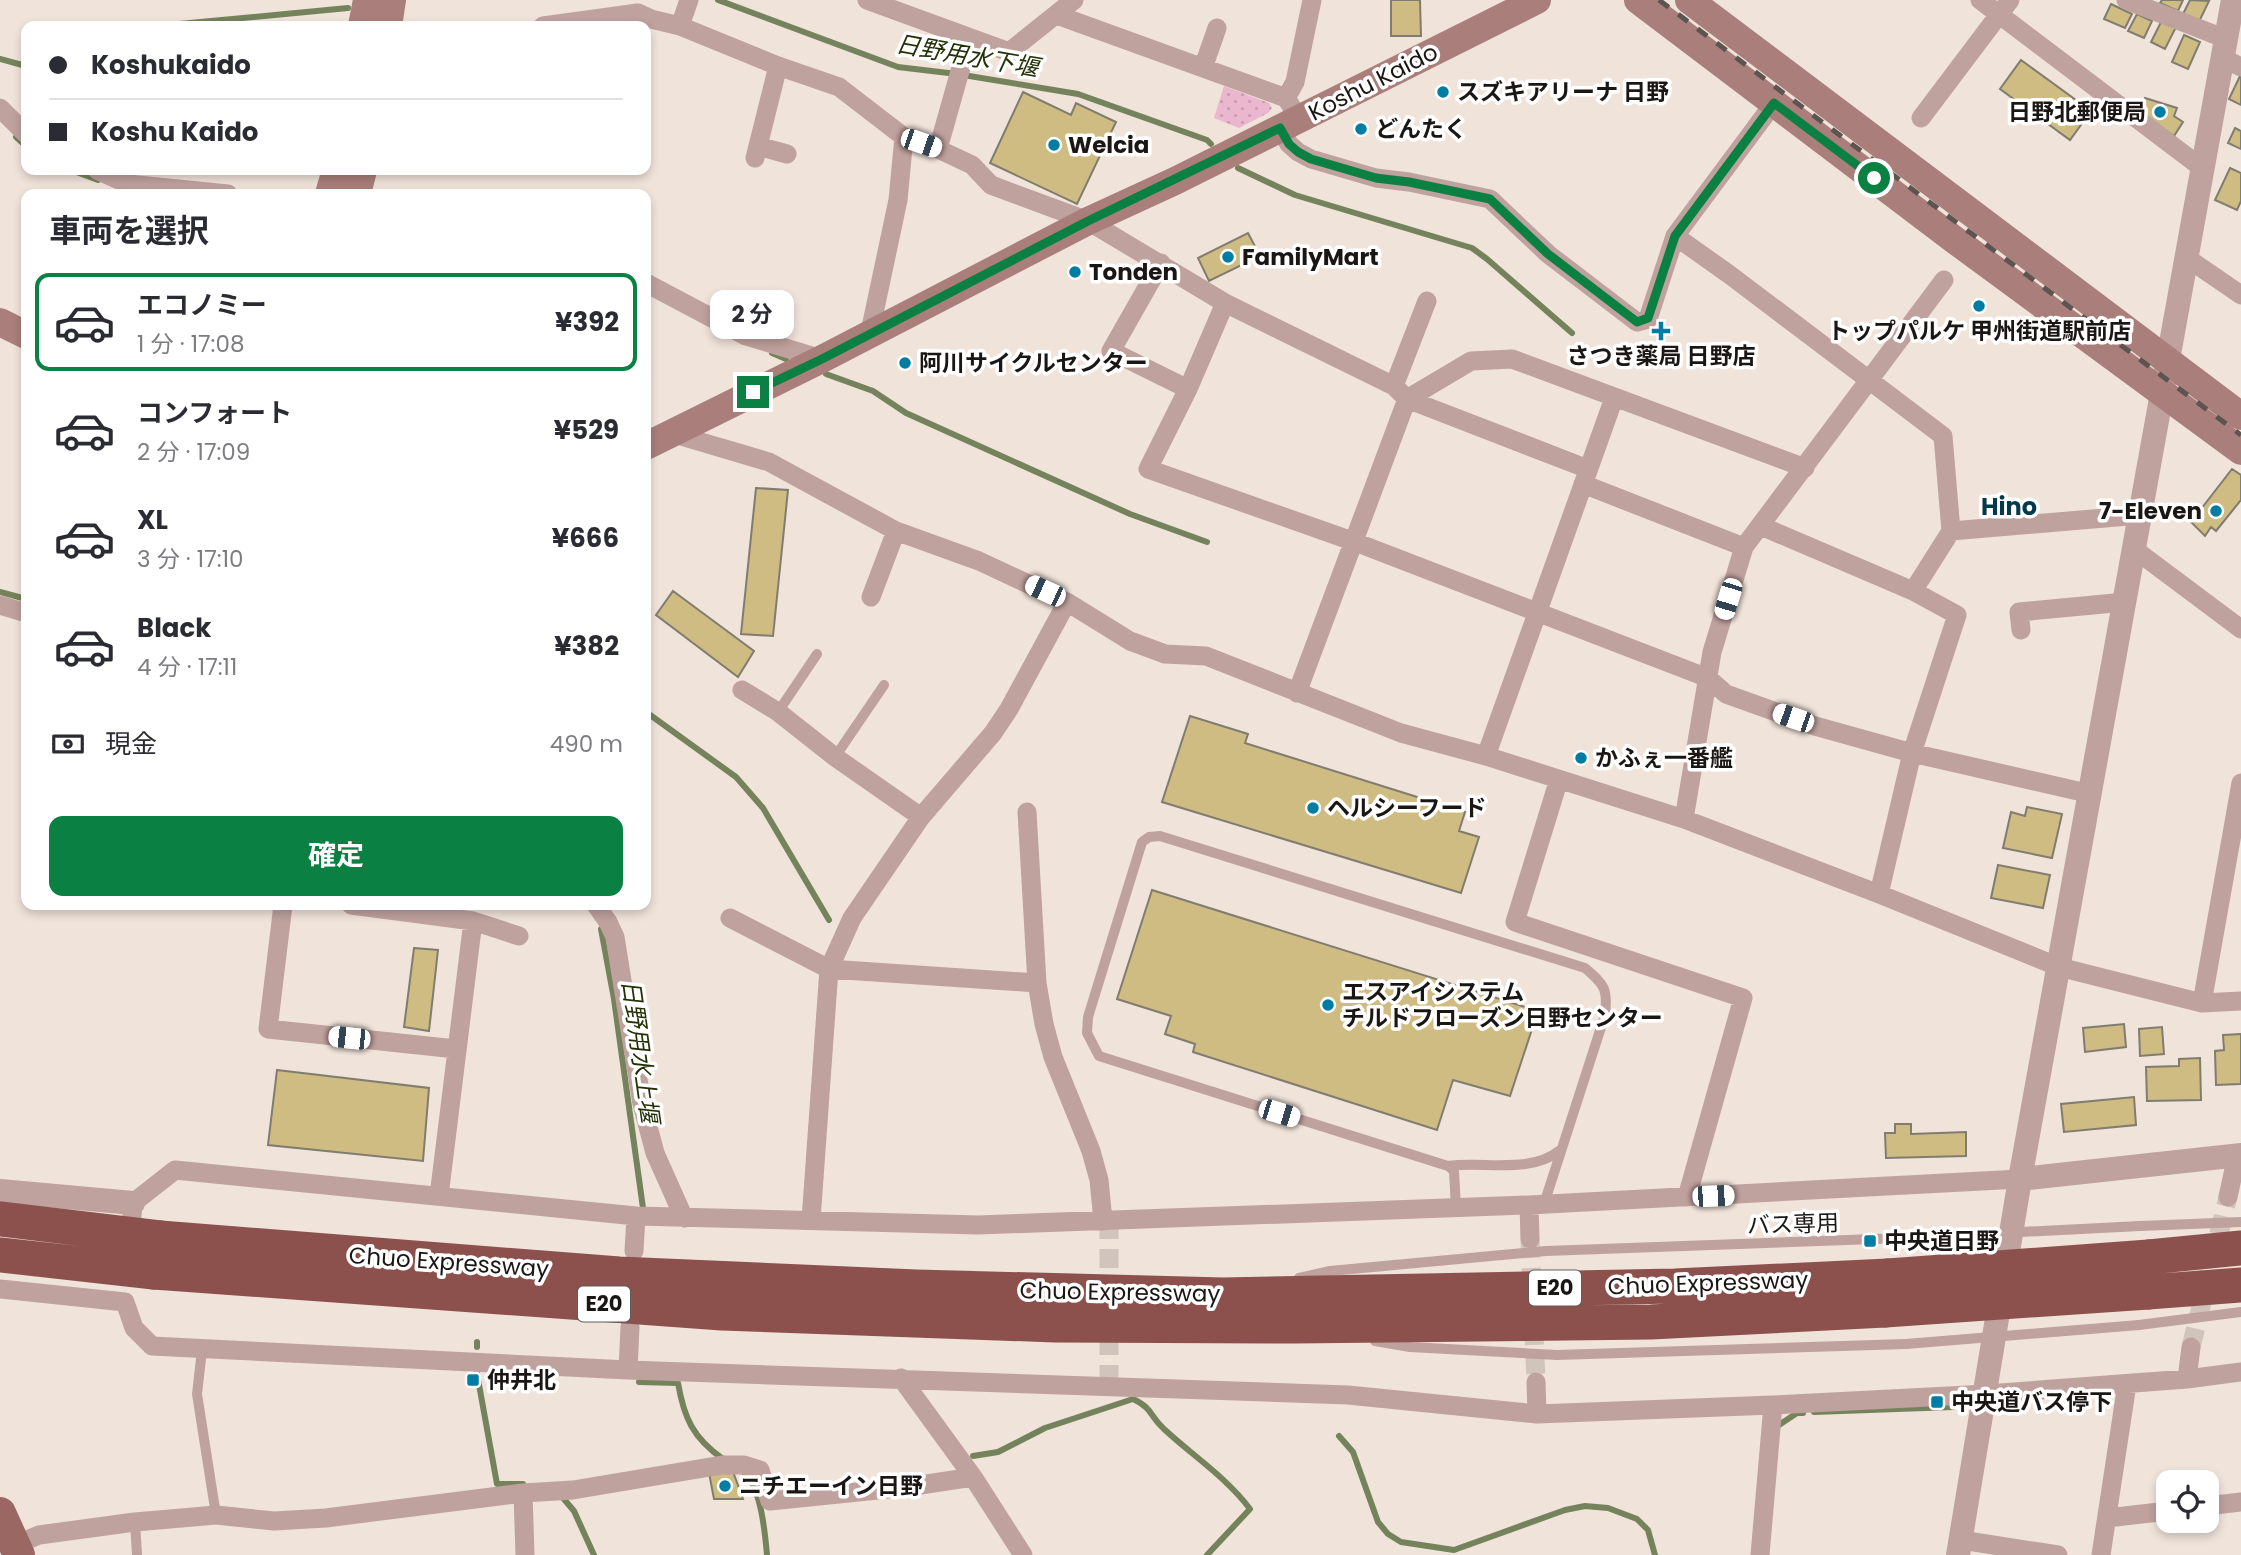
<!DOCTYPE html>
<html lang="ja">
<head>
<meta charset="utf-8">
<style>
	body { margin:0; font-family:Poppins,"Noto Sans JP",sans-serif; background:#f7f7f7; color:#2b2b33; height:100vh; display:flex; flex-direction:column; font-size:26px; white-space:nowrap }
	* { box-sizing:border-box; margin:0 }
	p { font-size:23px; color:#7c7c81 }
	.icon { flex:none; width:38px; height:38px; fill:none; stroke:currentColor; stroke-width:2; stroke-linecap:round; stroke-linejoin:round }
	.map { position:relative; flex:1; overflow:hidden }
	.side { position:absolute; left:21px; top:189px; width:630px; height:721px; display:flex; flex-direction:column; background:#fff; border-radius:14px; box-shadow:0 4px 10px #0003 }
	.side>* { flex:none }
	.banner { position:absolute; left:21px; top:21px; width:630px; height:154px; border-radius:14px; box-shadow:0 4px 10px #0003; display:grid; align-content:center; height:154px; padding:0 28px; background:#fff }
	.buttons { position:absolute; left:2156px; top:1470px; display:grid; gap:14px }
	.buttons a { display:grid; place-items:center; width:63px; height:63px; border-radius:14px; background:#fff; box-shadow:0 4px 10px #0003; font-size:35px }
	.end { position:absolute; width:32px; height:32px; margin:-16px; border:9px solid #0b8043; background:#fff; box-shadow:0 0 0 4px #fff }
	.from { border-radius:50% }
	.bubble { position:absolute; height:49px; border-radius:14px; background:#fff; box-shadow:0 4px 10px #0003; font-size:23px; font-weight:700; line-height:49px; text-align:center }
	.car { position:absolute; width:21px; height:42px; margin:-21px -10px; border-radius:9px; box-shadow:0 0 5px 2px #0007; background:linear-gradient(#fff 24%,#345 0 40%,#fff 0 76%,#345 0 86%,#fff 0) }
	.banner b { display:flex; align-items:center; gap:24px; height:66px; font-size:26px }
	.banner b+b { border-top:2px solid #e1e1e2 }
	.banner i { width:18px; height:18px; background:#2b2b33 }
	ul { padding:0; list-style:none }
	li { display:flex; align-items:center; gap:21px; height:98px; margin:0 14px 10px; padding:0 14px; border:4px solid transparent; border-radius:14px }
	li div { flex:1 }
	li b { display:block; font-size:26px }
	li em { font-style:normal; font-weight:700 }
	li.selected { border-color:#0b8043 }
	li>.icon { width:63px; height:63px; stroke-width:1.5 }
	h2 { padding:0 28px; font-size:32px; line-height:84px }
	.pay { display:flex; align-items:center; gap:18px; height:77px; padding:0 28px; font-size:26px }
	.pay p { margin-inline-start:auto }
	.cta { display:flex; gap:14px; margin-top:auto; padding:14px 28px }
	.cta a { flex:1; height:80px; border-radius:14px; background:#0b8043; color:#fff; font-size:28px; font-weight:700; line-height:80px; text-align:center }
	.map>svg:first-child { display:block }
	.grass { fill:url(#grass-dots) }
	.lines { fill:none; stroke-linecap:round; stroke-linejoin:round }
	.stream { stroke:#75835c; stroke-width:6 }
	.building { fill:#cebc82; stroke:#807c70; stroke-width:2 }
	.minor-tunnel { stroke:#d0c4bc; stroke-width:19; stroke-dasharray:19 10; stroke-linecap:butt }
	.service { stroke:#bfa19e; stroke-width:10 }
	.minor { stroke:#bfa19e; stroke-width:19 }
	.tertiary { stroke:#bfa19e; stroke-width:24 }
	.secondary { stroke:#aa7f7b; stroke-width:28 }
	.primary { stroke:#9a6763; stroke-width:32 }
	.motorway { stroke:#8c514d; stroke-width:35 }
	.rail { stroke:#5b544f; stroke-width:5; stroke-dasharray:12 12; stroke-linecap:butt }
	.service-bridge { stroke:#bfa19e; stroke-width:10 }
	.motorway-bridge { stroke:#8c514d; stroke-width:35 }
	.route { stroke:#0b8043; stroke-width:9 }
	.poi-dot { fill:#007da3; stroke:#fff; stroke-width:2.5 }
	.labels { text-anchor:middle; stroke-width:7; stroke-linejoin:round; paint-order:stroke }
	.shield { fill:#fff; stroke:#5f5c5a; stroke-width:2 }
	.shield-label { font-size:21px; font-weight:bold; fill:#1a1613 }
	.street-label { font-size:23px; fill:#1a1613; stroke:#fff }
	.poi-label { font-size:23px; font-weight:bold; fill:#1a1613; stroke:#fff; text-anchor:start }
	.water-label { font-size:24px; font-style:italic; fill:#233107; stroke:#fff }
	.neighbourhood-label { font-size:24px; font-weight:bold; fill:#05394c; stroke:#fff }
</style>
</head>
<body>
<div class="map">
<svg width="2241" height="1555" viewBox="0 0 2241 1555">
	<defs>
		<pattern id="grass-dots" width="8" height="8" patternUnits="userSpaceOnUse" patternTransform="scale(1.75)"><rect width="8" height="8" fill="#eab7ce"/><path d="M2 2h.1M6 6h.1" fill="none" stroke="#c89db0" stroke-width="1.8" stroke-linecap="round"/></pattern>
	</defs>
	<rect width="100%" height="100%" fill="#f0e3da"/>
	<!-- grass -->
	<path class="grass" d="M1224,86L1269,103L1272,108L1268,113L1239,128L1214,118Z"/>
	<g class="lines">
		<!-- stream -->
		<path class="stream" d="M718,0L898,67L957,74L1078,94L1207,140L1211,144
			M158,26L348,8
			M0,59L26,66
			M16,137L26,146
			M1238,168L1295,195L1472,248L1487,259L1572,333
			M71,170L98,180
			M772,353L786,359
			M826,374L873,391L906,413L1130,514L1207,542
			M0,592L26,599
			M646,712L736,777L763,808L829,920
			M601,929L614,999L643,1208
			M477,1342V1347
			M476,1368L497,1484H523
			M639,1382L678,1383C684,1418 693,1438 723,1459
			M1814,1412L1953,1407
			M1776,1427L1797,1413H1803
			M1339,1436L1353,1452L1378,1522L1388,1534L1401,1542L1454,1550L1565,1510L1585,1506L1608,1508L1637,1519L1648,1530L1655,1555
			M973,1456L998,1452L1045,1428L1133,1399C1153,1408 1150,1417 1164,1429C1193,1456 1226,1477 1250,1509L1207,1555
			M744,1472C761,1488 765,1532 767,1555
			M563,1498L574,1511L594,1555"/>
	</g>
	<!-- building -->
	<path class="building" d="M1391,0H1420L1421,36H1391Z
		M2162,0H2183L2178,11L2160,3Z
		M2190,0L2209,1L2198,24L2182,16Z
		M2111,4L2132,14L2125,28L2104,19Z
		M2137,14L2152,21L2144,38L2128,31Z
		M2162,20L2176,27L2165,49L2151,42Z
		M2184,35L2200,42L2188,69L2172,62Z
		M2021,60L2091,111L2070,140L2000,89Z
		M2240,76H2241V105L2229,99Z
		M1023,92L1071,115L1076,103L1116,122L1077,204L990,163Z
		M2145,98L2177,108L2174,116L2183,122L2174,136L2140,113Z
		M2235,128L2241,131V149L2228,143Z
		M2230,168L2241,173V201L2237,210L2215,200Z
		M1248,233L1260,256L1209,281L1198,258Z
		M2232,469L2241,475V500L2216,531L2211,527L2205,536L2191,522Z
		M756,488L788,490L773,636L741,634Z
		M673,591L754,651L738,677L656,615Z
		M1190,716L1248,734L1245,743L1465,812L1459,831L1479,837L1461,893L1162,802Z
		M2027,807L2062,814L2052,858L2003,848L2011,812L2025,816Z
		M1998,865L2050,875L2043,908L1991,898Z
		M1152,890L1538,1011L1510,1096L1453,1080L1437,1130L1193,1052L1195,1044L1165,1034L1171,1016L1117,999Z
		M414,948L438,950L429,1031L404,1027Z
		M2124,1024L2126,1047L2085,1052L2083,1028Z
		M2162,1027L2164,1054L2140,1056L2139,1029Z
		M2241,1034V1084L2216,1085L2215,1051L2224,1050L2223,1035Z
		M2200,1058L2201,1100L2147,1101L2146,1067L2179,1066V1059Z
		M277,1070L429,1088L423,1161L268,1145Z
		M2134,1097L2136,1125L2064,1132L2061,1104Z
		M1895,1124H1911V1134L1966,1132V1156L1886,1158L1885,1133H1895Z
		M732,1469L743,1499H714L709,1473Z"/>
	<g class="lines">
		<!-- minor-tunnel -->
		<path class="minor-tunnel" d="M1109,1220V1386
			M1530,1239L1536,1382
			M2191,1347L2228,1197"/>
		<!-- service -->
		<path class="service" d="M778,712L817,654
			M835,757L884,685
			M1448,1166C1483,1161 1530,1174 1559,1151
			M1456,1208L1454,1171L1448,1166L1099,1056L1087,1033L1088,1017L1142,842L1149,837L1160,836L1585,968C1605,985 1608,989 1605,1015L1544,1204
			M2140,1226L2241,1222
			M1299,1278L1330,1271L1546,1251L1902,1238
			M2139,1325L2241,1312
			M1375,1341L1410,1347L1557,1355L1906,1344
			M202,1350L197,1394L216,1515
			M135,1522L137,1555"/>
		<!-- minor -->
		<path class="minor" d="M867,0L1009,52L1074,0
			M1980,0L2202,168
			M2126,0L2226,39
			M1057,15L1286,98
			M543,26L638,13L651,19L680,26L778,66L839,87L904,137L938,149L972,165L991,185L1088,221L1225,303L1394,386L1407,399L1471,361L1512,359L1805,468
			M680,26L689,0
			M2223,58L2241,67
			M1203,68L1217,28
			M0,108L26,134
			M1293,109L1286,98L1295,82L1312,0
			M1921,118L2010,0
			M1280,128L1289,144L1298,152L1311,159L1376,178L1409,182L1490,199L1548,254L1637,322L1648,319L1675,236L1774,103
			M758,146L787,154
			M938,149L969,39
			M755,158L778,66
			M97,170L128,184L228,194
			M1675,236L1730,275L1943,436L1951,531L2140,515
			M2187,258L2241,295
			M1161,263L1111,351L1188,389
			M646,283L746,336L822,359
			M1225,303L1188,389L1148,469L1355,542L1708,678L1726,694L1815,726L1912,753L2091,794
			M870,332L898,200L904,137
			M1394,386L1427,301
			M674,434L769,462L896,531L979,561L1067,602L1130,641L1165,654L1206,656L1401,733L1486,756L1684,819L1879,894L2059,967L2202,1003L2241,1001
			M1583,484L1744,547
			M1761,526L1913,591L1951,531
			M2134,549L2241,629
			M871,597L896,531
			M0,605L26,613
			M2021,630L2019,612L2125,602
			M742,690L778,712L835,757L921,817
			M1297,693L1407,399L1588,469
			M1486,756L1614,398
			M1559,779L1515,922L1743,998L1687,1197
			M1027,812L1037,983L1044,1024L1053,1057L1091,1151L1099,1180L1103,1221
			M1684,819L1712,652L1744,547L1944,280
			M1879,894L1912,753L1957,615L1913,591
			M283,905L268,1029L456,1049
			M351,905L473,921L519,936
			M596,905L608,922L615,937L642,1104L655,1153L684,1218
			M730,918L829,969L811,1220
			M1037,983L829,969L852,918L921,817L993,733L1009,709L1067,602
			M2202,1003L2241,783
			M439,1196L473,921
			M2228,1197L2237,1155
			M1529,1205L1530,1239
			M130,1242L133,1203L175,1170L636,1216L978,1225L1529,1205L2020,1179
			M634,1251L636,1216
			M0,1289L125,1302L134,1328L152,1346L628,1370L1348,1395L1537,1414L1773,1405L1987,1394L2187,1379L2241,1372
			M628,1370L630,1327
			M901,1378L973,1477L1023,1555
			M2187,1379L2191,1347
			M1536,1382L1537,1414
			M523,1493L525,1555
			M2207,1506L2241,1502
			M2107,1518L2168,1511
			M1961,1540L2058,1555
			M15,1545L39,1535L135,1522L216,1515L274,1521L326,1518L523,1493L573,1490L722,1465H744L760,1470L770,1501L907,1487L973,1477
			M1760,1555L1773,1405
			M2101,1555L2127,1384"/>
		<!-- tertiary -->
		<path class="tertiary" d="M2020,1179L2241,1155
			M0,1191L133,1203
			M1958,1555L2020,1179L2233,0"/>
		<!-- secondary -->
		<path class="secondary" d="M1638,0L1956,241L2241,451
			M1689,0L2241,416
			M362,26L367,0
			M388,26L392,0
			M329,194L336,170
			M357,194L363,170
			M0,322L26,335
			M646,446L822,359L1088,221L1175,181L1537,0"/>
		<!-- primary -->
		<path class="primary" d="M0,1513L19,1555"/>
		<!-- motorway -->
		<path class="motorway" d="M160,1238L619,1274L916,1287L1223,1295L1675,1286L1888,1276
			M2149,1257L2241,1248
			M154,1272L722,1313L1055,1325L1295,1326L1651,1322L1885,1310
			M2148,1292L2241,1285"/>
		<!-- rail -->
		<path class="rail" d="M1659,0L2241,435"/>
		<!-- service-bridge -->
		<path class="service-bridge" d="M1902,1238L2140,1226
			M1906,1344L2139,1325"/>
		<!-- motorway-bridge -->
		<path class="motorway-bridge" d="M0,1219L160,1238
			M0,1255L154,1272
			M1888,1276L2149,1257
			M1885,1310L2148,1292"/>
	</g>
	<g class="lines">
		<!-- route -->
		<path class="route" d="M753,392L822,359L1088,221L1280,128L1289,144L1298,152L1311,159L1376,178L1409,182L1490,199L1548,254L1637,322L1648,318L1675,236L1774,103L1874,178"/>
	</g>
	<!-- markers -->
	<g class="poi-dot">
		<circle cx="1443" cy="92" r="7"/>
		<circle cx="2160" cy="112" r="7"/>
		<circle cx="1361" cy="129" r="7"/>
		<circle cx="1054" cy="145" r="7"/>
		<circle cx="1228" cy="257" r="7"/>
		<circle cx="1075" cy="272" r="7"/>
		<circle cx="1979" cy="306" r="7"/>
		<path d="M1657.5 320.5h7v7h7v7h-7v7h-7v-7h-7v-7h7z"/>
		<circle cx="905" cy="363" r="7"/>
		<circle cx="2216" cy="511" r="7"/>
		<circle cx="1581" cy="758" r="7"/>
		<circle cx="1313" cy="808" r="7"/>
		<circle cx="1328" cy="1005" r="7"/>
		<rect x="1863" y="1234" width="14" height="14" rx="3.5"/>
		<rect x="466" y="1373" width="14" height="14" rx="3.5"/>
		<rect x="1930" y="1395" width="14" height="14" rx="3.5"/>
		<circle cx="725" cy="1486" r="7"/>
	</g>
	<g class="labels">
		<!-- shield labels -->
		<g class="shield">
			<rect x="1529" y="1270.5" width="52" height="35" rx="5"/>
			<rect x="578" y="1286.5" width="52" height="35" rx="5"/>
		</g>
		<g class="shield-label">
			<text x="1555" y="1295">E20</text>
			<text x="604" y="1311">E20</text>
		</g>
		<!-- street labels -->
		<g class="street-label">
			<text transform="translate(1373 82) rotate(-27)" y="8">Koshu Kaido</text>
			<text transform="translate(1793 1224) rotate(-2)" y="8">バス専用</text>
			<text transform="translate(449 1262) rotate(4)" y="8">Chuo Expressway</text>
			<text transform="translate(1708 1283) rotate(-2)" y="8">Chuo Expressway</text>
			<text transform="translate(1120 1292) rotate(1)" y="8">Chuo Expressway</text>
		</g>
		<!-- poi labels -->
		<g class="poi-label">
			<text x="1457" y="100">スズキアリーナ 日野</text>
			<text x="2146" y="120" text-anchor="end">日野北郵便局</text>
			<text x="1375" y="137">どんたく</text>
			<text x="1068" y="153">Welcia</text>
			<text x="1242" y="265">FamilyMart</text>
			<text x="1089" y="280">Tonden</text>
			<text x="1979" y="339" text-anchor="middle">トップパルケ 甲州街道駅前店</text>
			<text x="1661" y="364" text-anchor="middle">さつき薬局 日野店</text>
			<text x="919" y="371">阿川サイクルセンター</text>
			<text x="2202" y="519" text-anchor="end">7-Eleven</text>
			<text x="1595" y="766">かふぇ一番艦</text>
			<text x="1327" y="816">ヘルシーフード</text>
			<text x="1342" y="1000">エスアイシステム<tspan x="1342" dy="26">チルドフローズン日野センター</tspan></text>
			<text x="1884" y="1249">中央道日野</text>
			<text x="487" y="1388">仲井北</text>
			<text x="1951" y="1410">中央道バス停下</text>
			<text x="739" y="1494">ニチエーイン日野</text>
		</g>
		<!-- water labels -->
		<g class="water-label">
			<text transform="translate(967 56) rotate(10)" y="8">日野用水下堰</text>
			<text transform="translate(640 1051) rotate(82)" y="8">日野用水上堰</text>
		</g>
		<!-- neighbourhood labels -->
		<g class="neighbourhood-label">
			<text x="2009" y="515">Hino</text>
		</g>
	</g>
</svg>
<div class="buttons">
<a><svg class="icon" aria-label="locate" viewBox="0 0 24 24"><circle cx="12" cy="12" r="6"/><path d="M12 2v4M12 18v4M2 12h4M18 12h4"/></svg></a>
</div>
<i class="end from" style="left:1874px;top:178px"></i>
<i class="end" style="left:753px;top:392px"></i>
<div class="bubble" style="left:710px;top:290px;width:84px">2 分</div>
<i class="car" style="left:921px;top:143px;rotate:109deg"></i>
<i class="car" style="left:1045px;top:591px;rotate:295deg"></i>
<i class="car" style="left:1728px;top:599px;rotate:197deg"></i>
<i class="car" style="left:1793px;top:718px;rotate:289deg"></i>
<i class="car" style="left:349px;top:1038px;rotate:276deg"></i>
<i class="car" style="left:1279px;top:1113px;rotate:107deg"></i>
<i class="car" style="left:1713px;top:1196px;rotate:88deg"></i>
<div class="banner">
<b><i class="from"></i>Koshukaido</b>
<b><i></i>Koshu Kaido</b>
</div>
<section class="side">
<h2>車両を選択</h2>
<ul>
<li class="selected"><svg class="icon" aria-label="car" viewBox="0 0 24 24"><path d="M5 17H2v-5l4-1 3-4h7l3 4 3 1v5h-3M9 17h6M6 11h13"/><circle cx="7" cy="17" r="2"/><circle cx="17" cy="17" r="2"/></svg><div><b>エコノミー</b><p>1 分 · 17:08</p></div><em>¥392</em></li>
<li><svg class="icon" aria-label="car" viewBox="0 0 24 24"><path d="M5 17H2v-5l4-1 3-4h7l3 4 3 1v5h-3M9 17h6M6 11h13"/><circle cx="7" cy="17" r="2"/><circle cx="17" cy="17" r="2"/></svg><div><b>コンフォート</b><p>2 分 · 17:09</p></div><em>¥529</em></li>
<li><svg class="icon" aria-label="car" viewBox="0 0 24 24"><path d="M5 17H2v-5l4-1 3-4h7l3 4 3 1v5h-3M9 17h6M6 11h13"/><circle cx="7" cy="17" r="2"/><circle cx="17" cy="17" r="2"/></svg><div><b>XL</b><p>3 分 · 17:10</p></div><em>¥666</em></li>
<li><svg class="icon" aria-label="car" viewBox="0 0 24 24"><path d="M5 17H2v-5l4-1 3-4h7l3 4 3 1v5h-3M9 17h6M6 11h13"/><circle cx="7" cy="17" r="2"/><circle cx="17" cy="17" r="2"/></svg><div><b>Black</b><p>4 分 · 17:11</p></div><em>¥382</em></li>
</ul>
<div class="pay"><svg class="icon" aria-label="cash" viewBox="0 0 24 24"><path d="M3 7h18v10H3z"/><circle cx="12" cy="12" r="2"/></svg>現金<p>490 m</p></div>
<div class="cta"><a>確定</a></div>
</section>
</div>
</body>
</html>
